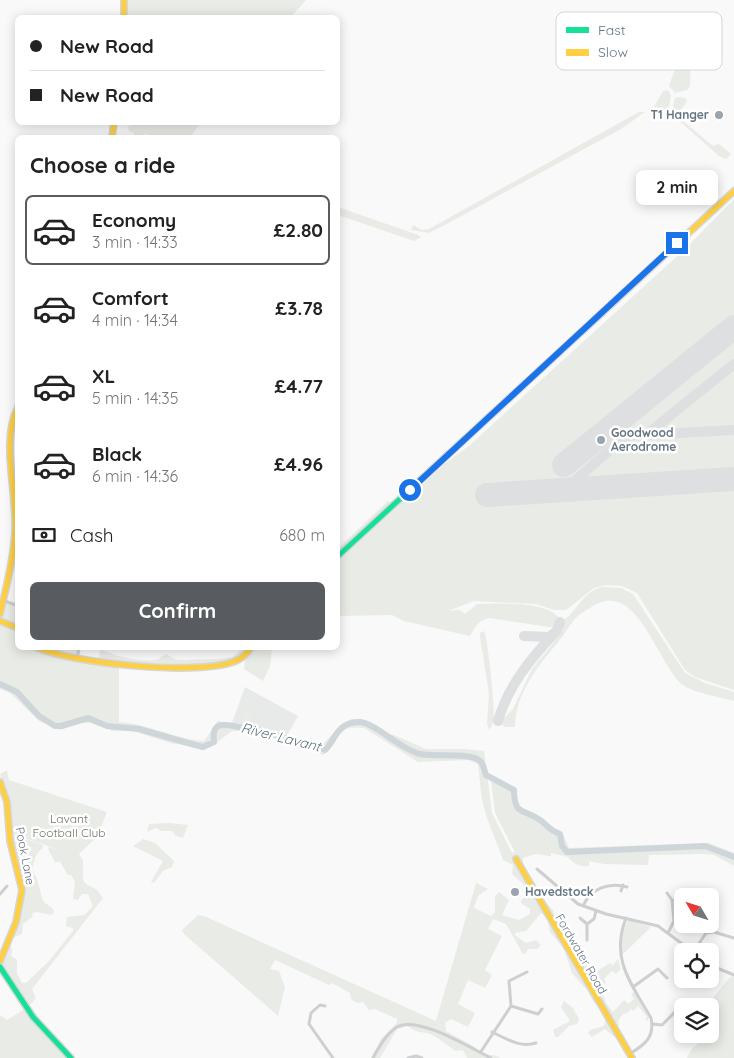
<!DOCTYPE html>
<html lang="en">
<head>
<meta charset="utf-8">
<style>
	body { margin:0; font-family:Quicksand,sans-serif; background:#f2f2f2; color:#222; height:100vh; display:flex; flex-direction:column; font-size:19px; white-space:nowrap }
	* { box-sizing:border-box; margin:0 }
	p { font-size:16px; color:#767676 }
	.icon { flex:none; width:28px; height:28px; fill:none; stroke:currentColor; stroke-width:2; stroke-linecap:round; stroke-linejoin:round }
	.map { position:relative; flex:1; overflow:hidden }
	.panel { position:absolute; left:15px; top:135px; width:325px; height:515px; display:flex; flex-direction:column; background:#fff; border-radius:8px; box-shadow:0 2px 12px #0003 }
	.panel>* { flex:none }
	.top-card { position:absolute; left:15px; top:15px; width:325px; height:110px; border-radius:8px; box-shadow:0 2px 12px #0003; display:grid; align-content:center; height:110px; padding:0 15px; background:#fff }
	.needle { width:32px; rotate:308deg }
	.buttons { position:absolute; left:674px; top:888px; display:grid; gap:10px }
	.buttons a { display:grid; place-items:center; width:45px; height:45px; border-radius:8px; background:#fff; box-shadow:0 2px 12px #0003; font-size:25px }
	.end { position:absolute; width:22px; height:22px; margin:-11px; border:6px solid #1a73e8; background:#fff; box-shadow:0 0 0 2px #fff }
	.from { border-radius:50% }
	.bubble { position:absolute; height:35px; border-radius:8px; background:#fff; box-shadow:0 2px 12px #0003; font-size:16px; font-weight:700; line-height:35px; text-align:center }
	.top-card b { display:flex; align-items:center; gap:18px; height:48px; font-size:19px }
	.top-card b+b { border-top:1px solid #e0e0e0 }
	.top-card i { width:12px; height:12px; background:#222 }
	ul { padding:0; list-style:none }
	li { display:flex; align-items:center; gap:15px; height:70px; margin:0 10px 8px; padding:0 5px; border:2px solid transparent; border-radius:8px }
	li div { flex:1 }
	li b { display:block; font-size:19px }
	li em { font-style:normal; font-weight:700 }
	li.selected { border-color:#585c60 }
	li>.icon { width:45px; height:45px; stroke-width:1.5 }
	h2 { padding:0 15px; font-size:22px; line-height:60px }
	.pay { display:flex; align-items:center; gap:12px; height:55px; padding:0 15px; font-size:19px }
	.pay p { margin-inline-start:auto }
	.cta { display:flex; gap:10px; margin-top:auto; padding:10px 15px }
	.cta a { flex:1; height:58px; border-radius:8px; background:#585c60; color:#fff; font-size:20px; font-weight:700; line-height:58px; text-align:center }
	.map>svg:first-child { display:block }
	.built { fill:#e8e9e9 }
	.green { fill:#e8ebe6 }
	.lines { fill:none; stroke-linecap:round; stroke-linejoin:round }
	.river { stroke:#ced6d9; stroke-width:6 }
	.taxiway { stroke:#dedfe0; stroke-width:10 }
	.runway { stroke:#dedfe0; stroke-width:24 }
	.fast-casing { stroke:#d5d6d7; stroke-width:8 }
	.slow-casing { stroke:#d5d6d7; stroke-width:8 }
	.street { stroke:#cecfd0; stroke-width:3 }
	.fast { stroke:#16e098; stroke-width:5 }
	.slow { stroke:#ffcf43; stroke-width:5 }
	.route { stroke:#1a73e8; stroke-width:6 }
	.poi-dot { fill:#99a4ac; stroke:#fff; stroke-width:2 }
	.labels { text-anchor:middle; stroke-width:5; stroke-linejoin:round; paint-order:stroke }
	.poi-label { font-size:12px; font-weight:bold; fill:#657683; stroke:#fff; text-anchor:start }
	.park-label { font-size:12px; fill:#687a64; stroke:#fff }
	.street-label { font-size:12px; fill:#657683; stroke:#fff }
	.water-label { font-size:14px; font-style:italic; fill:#60757c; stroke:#fff }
	.key { fill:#fff; stroke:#d1d6da; stroke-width:1 }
	.key-label { font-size:14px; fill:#657683 }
</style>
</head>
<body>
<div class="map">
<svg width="734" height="1058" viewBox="0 0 734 1058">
	<rect width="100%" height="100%" fill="#f9f9f9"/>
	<!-- built -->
	<path class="built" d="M245,687L298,716L286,737L257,726L232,723Z"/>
	<!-- green -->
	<path class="green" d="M128,0H306L291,17L128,18Z
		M685,49L691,56L690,86L687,90L675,93L669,86L681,52Z
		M668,90L671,96L668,112L658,116L653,115L651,112L663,91Z
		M679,97L685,98L687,101L677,116L713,146L719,144L731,154L726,159L719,156L676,118L673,106L675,98Z
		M639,112H645L621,129L443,226L429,233L411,230L413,225L422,230L429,229Z
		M138,123V122L201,123L190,137H149L146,133L142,137H133L134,133L129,131L128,126Z
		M734,199V690L695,677L685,670L637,593L622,586L606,585L594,588L566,610H554L536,604L474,601L448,611L460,610L465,614L477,604C498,604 545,600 559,618L558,624L555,628L490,618C478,620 476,626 470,636L404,621L392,615L338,616V562L443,465L470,445L684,250Z
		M338,207L418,235L421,237L414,241L338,215Z
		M388,501L392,503L338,553V548Z
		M602,587L621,588L633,594L685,673L705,683L734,692V701C721,697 693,693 683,685C657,665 637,575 590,608C585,611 579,614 575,619C569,625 565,634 559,641C538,666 516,692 515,727H505L502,724L503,719L513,709L532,669L563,631C559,622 564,620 570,615C581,603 585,592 602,587Z
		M5,602L17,606L18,648H81L79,659L119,665V722C149,724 174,739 204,741L218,721L240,725V720L251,704L249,711L251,716L248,726H257L321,746L341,725L351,719H361L386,734L394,735L426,749H464L484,751L492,813L512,853L515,852L495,813L491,779L516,789L519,806L537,815L553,830L562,832L569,848L709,843L734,853V866L714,855L705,854L649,855L648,865L604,864L589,861V866C582,868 572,863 568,857L551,853V856L535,854L523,858V867L537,889V894L553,910L556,923L566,933L571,944L580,951L591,975L610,963L613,965L618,959L621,969L616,974L612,971L604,979L606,982L600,987L606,1003L613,1012L624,1000L628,1004L634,999L631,994L634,992L649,1018L647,1021L645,1019L647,1017L638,1006L633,1011L631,1009L626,1014L624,1013L619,1019L617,1039L605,1029L592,1037L588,1033L590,1030L604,1026L607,1010L602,1005L594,1003L587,990L572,973L564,949L550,932L547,918L541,913L526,931L515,933V935L526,943L536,940L541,945L537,949H528L526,953L523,954L506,924L493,919L488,929L502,936L485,970L492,975L485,988L468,980L458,1004L475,1013L468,1027L451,1019L445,1023L446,1031L475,1047L478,1054C485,1057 489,1052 501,1058H467L463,1050L455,1051C449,1046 433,1034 427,1033C419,1032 415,1032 408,1026L397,1029L380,1058H371L381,1039L397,1023V1019L375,1009L369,1010L363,1002L357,1003L351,999L350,993L332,983L329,985L275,960L270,969L279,971L285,987L278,1016L184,934L182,930L198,915L204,916L436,1021L476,883L488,889L478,896L474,908L491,916L495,912V896L499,892L509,900L502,915L519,920L530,914V909L521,903V900L529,894L522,883L512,874L513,865L503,860C497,842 489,826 484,808C480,794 480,778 478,764L468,760L418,762L364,728C333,724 342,743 323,755L252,731H232L211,747L202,748L170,743L133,731H113L91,723H82L60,730L39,721L10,693L0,689V618Z
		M484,631C488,637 495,712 494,720C493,724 491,727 489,730L487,724L489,693L480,637V633Z
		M100,648C108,655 147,664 159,659C161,657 163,655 166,654L177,660L218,659L232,657L243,648H249C245,651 242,656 238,659C215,671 127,662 99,659Z
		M254,648H272L270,666L263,681L244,669L245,660Z
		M7,770L9,780L107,812L97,837L79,854L83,860V880L86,884L97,890L103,898L32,989L36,998L31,1004L25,1002L2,966L9,942L12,950L11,956L17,960V973L22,983H26L49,961L73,931V928L66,926L67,917L84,915L93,906L88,894H82L78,900L73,899L75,882L71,875H68L60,862H55L48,849L49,847L68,853L10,833L9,801L0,774Z
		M169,823L188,825L183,838L176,836L172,831H161L156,828L147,832L149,824Z
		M10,834L43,845V848C35,853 35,860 32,869C38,879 39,887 42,898C44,906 52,904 54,912L51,915L37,912L33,913L32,917L23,924L22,934L12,938L11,936L23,894Z
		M143,839L155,843L174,861L172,867L163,871L154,883L151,882L163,861L133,846Z
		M628,920L651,927L621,956L623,931Z
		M731,976L734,977V1058H687L691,1050L704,1037L701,1034H710V1006H706Z
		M564,1001L573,1008L579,1019L577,1024L569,1026L558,1037H555L553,1030L570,1021L561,1007Z
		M25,1009L68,1058H0V1015L7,1020Z"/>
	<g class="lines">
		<!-- river -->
		<path class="river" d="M0,684L17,692L39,716L55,726H61L88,718L107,726L139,729L195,745L203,747L214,742C210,713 236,730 252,728L325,750C337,738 336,723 359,722C374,722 401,750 420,754C434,757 472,752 480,761C484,764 484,770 486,775L514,790C514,816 523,808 540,820C549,826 548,830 560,834L562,846L567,852L705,846L734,857"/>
		<!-- taxiway -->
		<path class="taxiway" d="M646,435L734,364
			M564,490L626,436L734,430
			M524,636L549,637L557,631L560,622
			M498,721C508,687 529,660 554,634"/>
		<!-- runway -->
		<path class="runway" d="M564,465L734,327
			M487,495L734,479"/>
		<defs>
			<path id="fast" d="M338,556L617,299
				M0,967L33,1017L71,1058"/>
			<path id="slow" d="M124,0V18
				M112,138L114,122
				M617,299L734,191
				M0,614C6,588 13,562 15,534C18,494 0,442 18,407
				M0,621L18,628
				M38,648C76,664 194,675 233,662C241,660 246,654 251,648
				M0,782L7,802L10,841L22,890L16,922L0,961
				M516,859L632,1058"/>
		</defs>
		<!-- fast casing -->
		<use href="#fast" class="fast-casing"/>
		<!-- slow casing -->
		<use href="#slow" class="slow-casing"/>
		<!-- street -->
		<path class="street" d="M8,457L18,501
			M5,601L18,606
			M77,658L79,648
			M537,869L578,904L606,914L658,926L692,951
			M621,891L623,885
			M667,893L672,900
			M0,894L7,886
			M583,906C591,888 609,882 627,887
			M580,918L587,924L594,919L596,911
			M626,918C610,959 631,983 651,1018C655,1037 645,1045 629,1054
			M587,924V940
			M668,933L674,921L672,900L682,901
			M694,951L706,933L714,932L734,938
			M710,965L734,975
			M703,982L704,979
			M633,987L658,969L667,978
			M325,1006L320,1005L311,1013L309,1024L333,1058
			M511,1006L538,1014L542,1009
			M653,1024L662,1025L683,1004
			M492,1032C507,1039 520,1048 536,1043
			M480,1053L511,1006L509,981L527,972
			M373,1058C379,1047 386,1034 397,1027C418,1015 470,1048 491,1058
			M408,1058L416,1056L422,1058"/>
		<!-- fast -->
		<use href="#fast" class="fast"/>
		<!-- slow -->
		<use href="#slow" class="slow"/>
	</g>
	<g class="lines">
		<!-- route -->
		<path class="route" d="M410,490L677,243"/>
	</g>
	<!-- markers -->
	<g class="poi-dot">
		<circle cx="719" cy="115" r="5"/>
		<circle cx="601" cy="440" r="5"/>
		<circle cx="515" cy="892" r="5"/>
	</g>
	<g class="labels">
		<!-- poi labels -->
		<g class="poi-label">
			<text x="709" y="119" text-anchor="end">T1 Hanger</text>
			<text x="611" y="437">Goodwood<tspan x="611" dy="14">Aerodrome</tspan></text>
			<text x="525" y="896">Havedstock</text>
		</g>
		<!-- park labels -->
		<g class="park-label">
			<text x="69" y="823">Lavant<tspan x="69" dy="14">Football Club</tspan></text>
		</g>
		<!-- street labels -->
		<g class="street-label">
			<text transform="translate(25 856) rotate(79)" y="4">Pook Lane</text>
			<text transform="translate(581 954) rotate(60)" y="4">Fordwater Road</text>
		</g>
		<!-- water labels -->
		<g class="water-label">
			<text transform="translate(281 737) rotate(14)" y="5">River Lavant</text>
		</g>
	</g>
	<!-- legend -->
	<rect x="556" y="12" width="166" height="58" rx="8" class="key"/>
	<rect x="566" y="27" width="23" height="6" fill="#16e098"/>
	<rect x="566" y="49" width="23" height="7" fill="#ffcf43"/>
	<g class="key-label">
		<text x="598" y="35">Fast</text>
		<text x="598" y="57">Slow</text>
	</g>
</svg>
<div class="buttons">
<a><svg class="needle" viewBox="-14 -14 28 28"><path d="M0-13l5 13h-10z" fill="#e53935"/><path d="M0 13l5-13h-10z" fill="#767676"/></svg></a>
<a><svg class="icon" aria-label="locate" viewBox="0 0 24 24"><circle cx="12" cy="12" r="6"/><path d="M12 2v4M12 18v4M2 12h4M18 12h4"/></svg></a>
<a><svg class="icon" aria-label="layers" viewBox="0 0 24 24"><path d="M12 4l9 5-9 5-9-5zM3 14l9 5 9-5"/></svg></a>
</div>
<i class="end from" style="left:410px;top:490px"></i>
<i class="end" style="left:677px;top:243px"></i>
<div class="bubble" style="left:636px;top:170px;width:82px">2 min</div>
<div class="top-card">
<b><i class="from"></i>New Road</b>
<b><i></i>New Road</b>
</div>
<section class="panel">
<h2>Choose a ride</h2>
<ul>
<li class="selected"><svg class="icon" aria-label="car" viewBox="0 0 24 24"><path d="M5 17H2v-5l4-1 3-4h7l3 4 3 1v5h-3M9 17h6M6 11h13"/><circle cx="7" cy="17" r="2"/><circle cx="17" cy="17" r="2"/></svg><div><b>Economy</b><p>3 min · 14:33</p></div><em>£2.80</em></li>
<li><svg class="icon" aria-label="car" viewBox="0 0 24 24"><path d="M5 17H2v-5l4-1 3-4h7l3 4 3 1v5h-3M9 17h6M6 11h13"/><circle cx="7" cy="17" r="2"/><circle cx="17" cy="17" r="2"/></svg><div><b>Comfort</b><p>4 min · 14:34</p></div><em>£3.78</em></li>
<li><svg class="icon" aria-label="car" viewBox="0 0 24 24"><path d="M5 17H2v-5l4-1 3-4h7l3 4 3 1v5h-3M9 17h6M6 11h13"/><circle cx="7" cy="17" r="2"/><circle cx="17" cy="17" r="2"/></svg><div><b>XL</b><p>5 min · 14:35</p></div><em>£4.77</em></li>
<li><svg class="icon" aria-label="car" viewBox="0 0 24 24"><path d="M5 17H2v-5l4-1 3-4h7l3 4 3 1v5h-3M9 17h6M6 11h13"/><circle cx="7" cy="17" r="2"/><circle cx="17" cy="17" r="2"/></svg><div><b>Black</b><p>6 min · 14:36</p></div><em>£4.96</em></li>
</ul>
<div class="pay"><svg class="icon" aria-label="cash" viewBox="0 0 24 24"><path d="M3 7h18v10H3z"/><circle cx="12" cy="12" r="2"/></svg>Cash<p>680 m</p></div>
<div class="cta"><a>Confirm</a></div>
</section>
</div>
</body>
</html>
